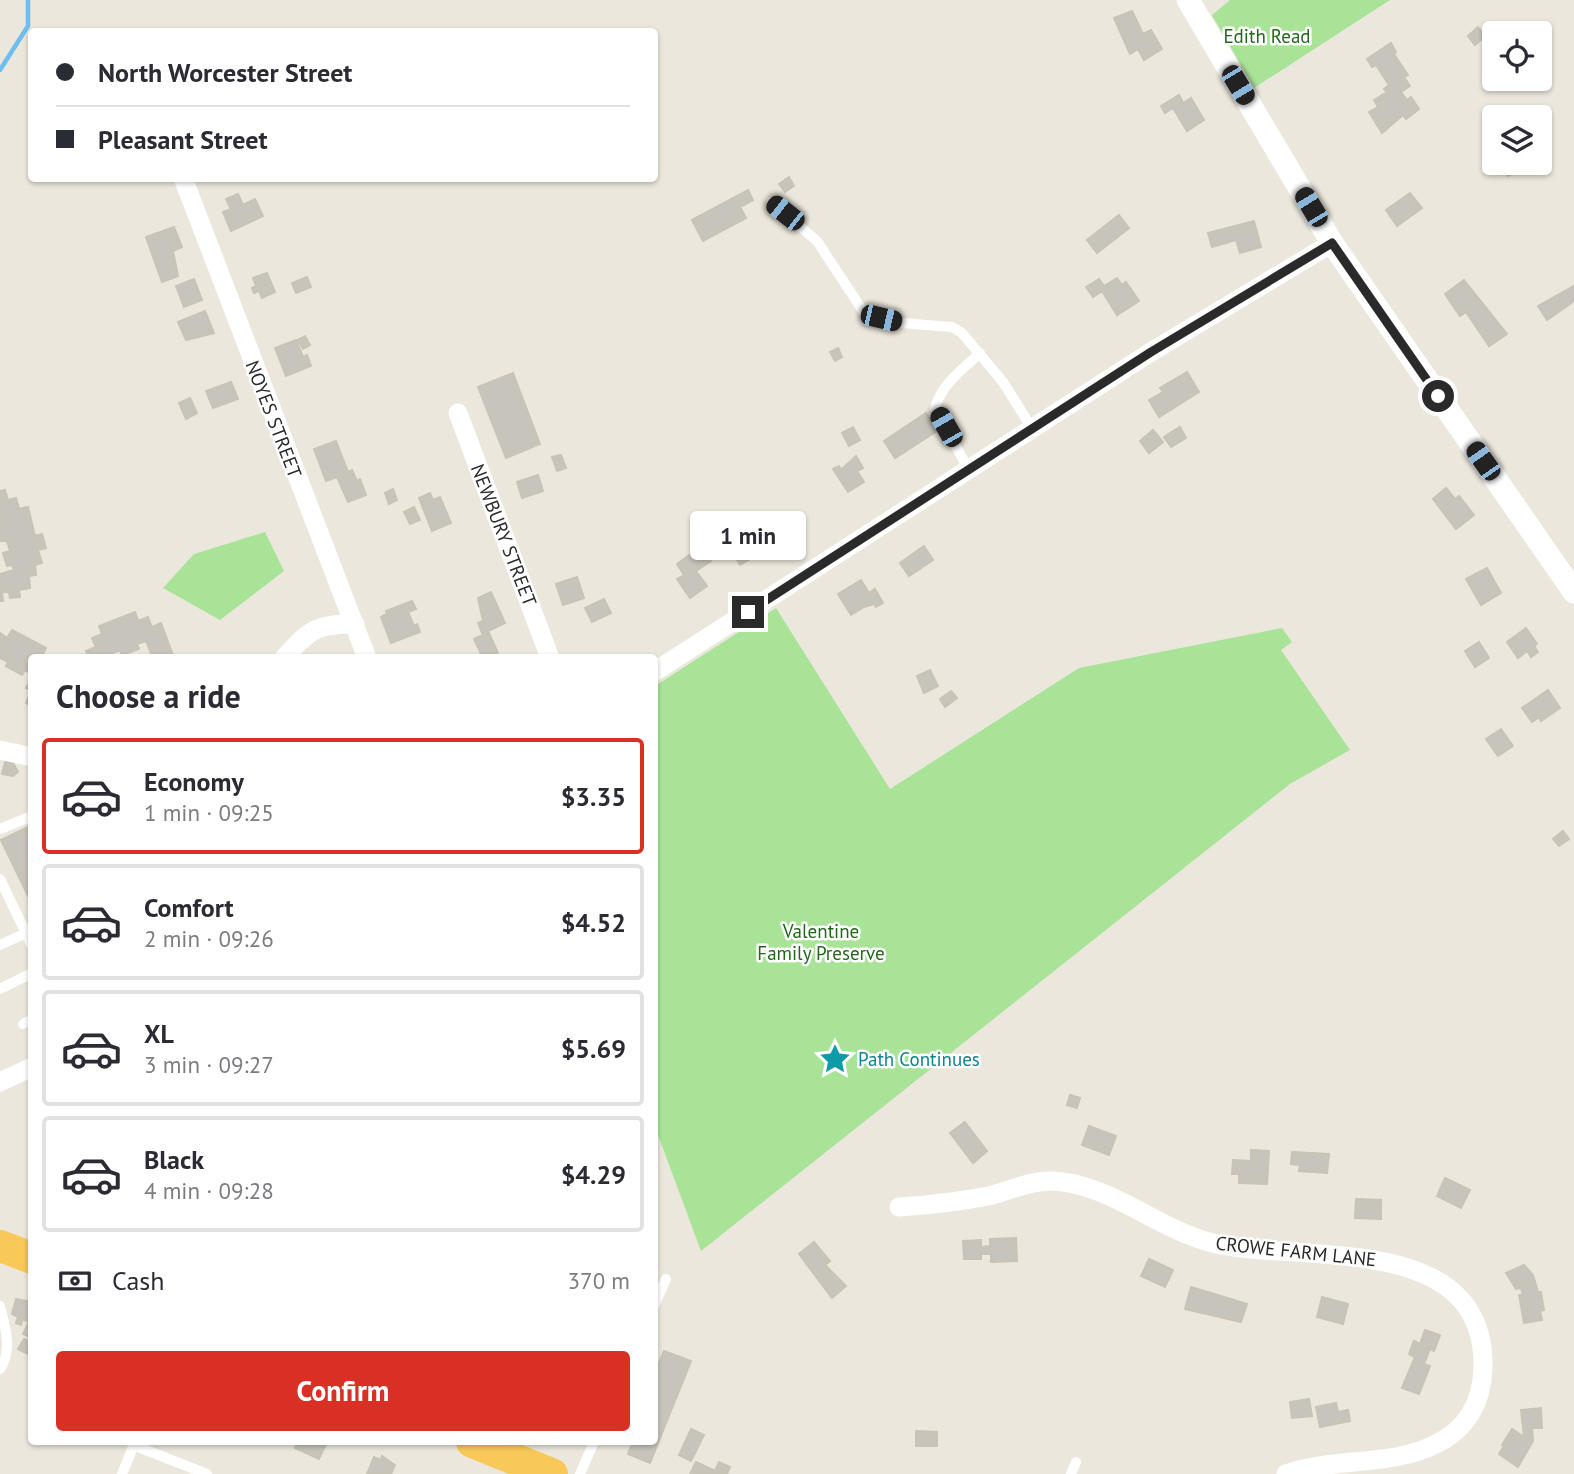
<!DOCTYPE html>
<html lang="en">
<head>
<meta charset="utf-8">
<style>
	body { margin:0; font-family:"PT Sans",sans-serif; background:#f2f2f3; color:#2b2b33; height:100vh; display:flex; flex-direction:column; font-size:26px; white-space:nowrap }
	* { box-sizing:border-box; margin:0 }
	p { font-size:23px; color:#7c7c81 }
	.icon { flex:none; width:38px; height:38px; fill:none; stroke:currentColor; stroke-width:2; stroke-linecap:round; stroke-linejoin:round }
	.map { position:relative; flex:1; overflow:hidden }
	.panel { position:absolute; left:28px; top:654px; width:630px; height:791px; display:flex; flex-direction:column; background:#fff; border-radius:7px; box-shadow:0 2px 5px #0004 }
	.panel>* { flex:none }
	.guide { position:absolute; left:28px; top:28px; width:630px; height:154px; border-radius:7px; box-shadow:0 2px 5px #0004; display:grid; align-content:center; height:154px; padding:0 28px; background:#fff }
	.controls { position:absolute; left:1482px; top:21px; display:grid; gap:14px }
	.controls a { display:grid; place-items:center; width:70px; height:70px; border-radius:7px; background:#fff; box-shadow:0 2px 5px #0004; font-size:35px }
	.end { position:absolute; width:32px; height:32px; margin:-16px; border:9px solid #2a2a2a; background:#fff; box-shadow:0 0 0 4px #fff }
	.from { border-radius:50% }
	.bubble { position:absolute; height:49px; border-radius:7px; background:#fff; box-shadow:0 2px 5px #0004; font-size:23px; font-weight:800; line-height:49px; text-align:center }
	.car { position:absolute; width:21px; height:42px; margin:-21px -10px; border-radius:9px; box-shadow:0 0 5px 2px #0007; background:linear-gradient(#222 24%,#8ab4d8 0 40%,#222 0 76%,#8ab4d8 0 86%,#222 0) }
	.guide b { display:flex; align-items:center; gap:24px; height:66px; font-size:26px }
	.guide b+b { border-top:2px solid #e1e1e2 }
	.guide i { width:18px; height:18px; background:#2b2b33 }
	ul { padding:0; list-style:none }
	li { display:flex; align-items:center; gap:21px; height:116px; margin:0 14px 10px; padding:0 14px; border:4px solid #e1e1e2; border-radius:7px }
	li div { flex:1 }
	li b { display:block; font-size:26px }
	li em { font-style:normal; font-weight:800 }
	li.on { border-color:#d93025 }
	li>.icon { width:63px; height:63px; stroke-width:1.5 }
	h2 { padding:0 28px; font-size:32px; line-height:84px }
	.pay { display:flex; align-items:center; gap:18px; height:77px; padding:0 28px; font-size:26px }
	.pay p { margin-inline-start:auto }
	.cta { display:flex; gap:14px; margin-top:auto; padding:14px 28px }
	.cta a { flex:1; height:80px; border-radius:7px; background:#d93025; color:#fff; font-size:28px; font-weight:800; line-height:80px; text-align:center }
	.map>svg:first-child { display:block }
	.green { fill:#a9e398 }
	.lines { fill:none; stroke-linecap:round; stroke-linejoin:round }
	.stream { stroke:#6ebeef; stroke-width:4.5 }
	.building { fill:#c7c5bb; stroke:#c8c3b6; stroke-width:2 }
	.service { stroke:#fff; stroke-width:10 }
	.minor { stroke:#fff; stroke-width:19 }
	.tertiary { stroke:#fff; stroke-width:23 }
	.trunk { stroke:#f8c958; stroke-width:32 }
	.route { stroke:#2a2a2a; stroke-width:9 }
	.labels { text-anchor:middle; stroke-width:5; stroke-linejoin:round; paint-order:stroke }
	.park-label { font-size:19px; fill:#21681a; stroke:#fff }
	.street-label { font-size:19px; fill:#2a2a2a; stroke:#fff }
	.culture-label { font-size:19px; fill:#0d838f; stroke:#fff; text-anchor:start }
</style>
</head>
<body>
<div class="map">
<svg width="1574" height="1474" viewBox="0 0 1574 1474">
	<rect width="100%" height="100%" fill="#ece7dc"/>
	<!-- green -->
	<path class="green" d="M1230,0H1390L1254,88L1212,15Z
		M265,532L284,571L220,620L163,588L194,554Z
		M776,608L890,789L1079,668L1282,628L1292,642L1281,650L1350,750L1290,784L701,1251L655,1127V686Z"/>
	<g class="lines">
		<!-- stream -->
		<path class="stream" d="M0,70L28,26V0"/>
	</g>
	<!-- building -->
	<path class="building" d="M1132,11L1143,34L1151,30L1162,49L1144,60L1138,49L1130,54L1114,18Z
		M1478,27L1485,36L1475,45L1468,36Z
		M1391,43L1396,52L1394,54L1408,75L1404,77L1410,86L1401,92L1407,100L1411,97L1419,109L1406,119L1403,115L1382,133L1369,112L1378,107L1374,100L1387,92L1384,89L1389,85L1376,65L1372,67L1367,59Z
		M1179,95L1183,103L1191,98L1204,120L1187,131L1173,108L1165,113L1161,106Z
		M1513,164L1517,171L1508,176L1504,169Z
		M789,177L794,186L785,192L779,184Z
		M748,190L753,200L740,207L746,218L703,241L692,220Z
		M1410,193L1422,208L1397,226L1386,210Z
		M238,194L243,205L255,199L263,216L231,231L223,212L231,209L226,199Z
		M1119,215L1129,228L1097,253L1087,240Z
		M1254,221L1261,247L1240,253L1236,240L1212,247L1208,233Z
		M174,227L182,247L173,251L178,276L162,282L146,237Z
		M267,273L275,292L262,298L259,291L254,293L252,288L256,286L253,278Z
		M307,277L311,287L296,293L292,283Z
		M1117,278L1122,285L1126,282L1139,301L1117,315L1102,291L1093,297L1086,287L1099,279L1104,286Z
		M194,279L202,300L184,307L176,286Z
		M1464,280L1507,334L1489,346L1466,312L1460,316L1445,294Z
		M1574,286V301L1547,320L1538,306Z
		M205,311L214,333L186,340L178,322Z
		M305,336L310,345L303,349L298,340Z
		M296,340L303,357L307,355L311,366L286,376L275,348Z
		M838,348L842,357L835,361L830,352Z
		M1187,372L1199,392L1159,417L1149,400L1163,392L1160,388Z
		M513,373L540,444L506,458L478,387Z
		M231,382L238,399L213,408L206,391Z
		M190,398L197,413L186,419L179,403Z
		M926,413L937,431L895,458L884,441Z
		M853,427L860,440L849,446L842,433Z
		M1180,427L1186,438L1171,447L1164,437Z
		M1153,430L1163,442L1149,453L1140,441Z
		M336,441L348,472L352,470L357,481L360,479L366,495L348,502L337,477L326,481L314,449Z
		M561,455L566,468L557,471L552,457Z
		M856,456L863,468L857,471L864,482L848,492L833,469L839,466L841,470Z
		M538,475L543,491L522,498L517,482Z
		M1446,488L1455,499L1459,496L1474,515L1456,529L1433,499Z
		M393,489L397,500L389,504L385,493Z
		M5,490L8,500L16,498L19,509L28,507L35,536L42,534L46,548L38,550L42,563L35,565L36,575L29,576L30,588L19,590L20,597L10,598L9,592H2L3,601H0V574L14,570L12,565L7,566L3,553L10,551L7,541H0V491Z
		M430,493L433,500L440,497L451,523L432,531L419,498Z
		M414,507L420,520L410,524L404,512Z
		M744,533L757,555L740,565L727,543Z
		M924,546L933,560L909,576L900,563Z
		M701,547L711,561L696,571L707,586L690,598L677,579L684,575L677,564Z
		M1487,568L1501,593L1481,605L1466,579Z
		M577,577L584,598L563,605L556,584Z
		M861,580L869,593L875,589L883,603L876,607L874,604L864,607L851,615L838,594Z
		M491,592L505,623L488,631L498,653L483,658L474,639L483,635L478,623L483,621L478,598Z
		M604,599L611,613L592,622L585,608Z
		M412,601L416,609L408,612L414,626L417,624L420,632L391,643L381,617L387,614L386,611Z
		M135,612L138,621L148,617L152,627L161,623L174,658H161L159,653L152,656L146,641L137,644L139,649L122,655L120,650L110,654L112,658H89L86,651L96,647L92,638L102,634L99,626Z
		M1526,628L1537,644L1534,646L1538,652L1531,657L1527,651L1518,658L1507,642Z
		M12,630L46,648L42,656L45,658H32V674L25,670L22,675L6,666L8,662L0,658V633L7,638Z
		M1479,642L1489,658L1475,667L1465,651Z
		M930,670L938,686L924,693L917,676Z
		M32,678V706L26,703L31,691L26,688Z
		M1548,690L1560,708L1541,721L1539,717L1532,722L1522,708Z
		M951,691L957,698L945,707L940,699Z
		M1501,729L1513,746L1498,756L1486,739Z
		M5,762L13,763L18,772L13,776L2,774Z
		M32,825V904L1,840Z
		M1563,831L1569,839L1559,846L1553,839Z
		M1070,1095L1080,1098L1077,1108L1067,1105Z
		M965,1122L987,1151L973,1163L950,1133Z
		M1089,1126L1116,1136L1109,1155L1082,1145Z
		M1251,1150L1269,1151L1267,1184L1239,1183V1174H1232L1233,1160L1251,1161Z
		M1292,1152L1329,1154L1327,1173L1299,1171L1300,1165L1291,1164Z
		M1445,1178L1470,1190L1461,1208L1437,1196Z
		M1356,1199L1381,1200V1219L1355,1218Z
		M1016,1238L1017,1261L991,1262V1254H981V1259H964L963,1241L981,1240V1247L990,1246V1239Z
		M814,1242L830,1261L825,1265L846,1286L832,1298L799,1254Z
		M1149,1259L1173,1270L1165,1287L1141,1276Z
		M1524,1265L1533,1275L1538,1292H1541L1544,1310L1540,1311L1542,1320L1524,1323L1519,1295H1523L1521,1288L1516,1289L1506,1273Z
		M1191,1287L1247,1304L1241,1322L1185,1309Z
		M1322,1297L1348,1304L1343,1324L1317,1317Z
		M16,1299L32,1302V1338L23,1334L29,1322L23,1319L21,1325L16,1323L18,1317L12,1314Z
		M1425,1330L1440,1335L1434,1351L1430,1349L1424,1364L1430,1366L1419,1394L1402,1388L1415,1357L1409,1354L1414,1341L1420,1344Z
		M24,1339L32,1343L28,1354L18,1349Z
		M664,1351L691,1361L650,1463L628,1454L633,1442H654V1375Z
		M1309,1399L1312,1416L1292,1418L1290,1402Z
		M1336,1403L1338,1412L1348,1410L1350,1421L1320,1427L1316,1407Z
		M1541,1408L1542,1428H1532L1533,1441L1518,1467L1499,1454L1504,1446L1502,1445L1512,1429L1524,1437L1521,1410Z
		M691,1429L704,1435L691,1461L679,1455Z
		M916,1431L937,1432V1446H916Z
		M297,1442H327L319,1459L295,1448Z
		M382,1456L395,1465L391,1474H367L374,1457L381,1460Z
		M696,1462L715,1471L719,1462L730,1467L727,1474H690Z"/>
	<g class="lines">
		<!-- service -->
		<path class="service" d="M771,202L817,241L863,311L901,323L952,327L962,333L1003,382L1033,430
			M969,470L935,409C940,385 963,369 980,353
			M0,829L32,816
			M0,879L32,946
			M0,945L26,933
			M0,989L32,973
			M23,1024L32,1019
			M0,1306C5,1326 13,1351 0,1369
			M654,1306L666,1279
			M133,1445L207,1474
			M122,1474L135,1442
			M580,1474L594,1442
			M1071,1474L1076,1462"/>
		<!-- minor -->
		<path class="minor" d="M183,178L367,658
			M458,413L550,658
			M284,658C310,630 315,624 355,624
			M654,672L1151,352L1332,243
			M0,750L32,757
			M0,1082L32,1067
			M899,1207C929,1205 958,1202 988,1196C1008,1191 1029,1181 1050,1181C1108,1182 1157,1229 1212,1243C1298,1264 1486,1229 1483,1368C1482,1402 1467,1429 1436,1444C1391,1467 1334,1457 1286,1474"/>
		<!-- tertiary -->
		<path class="tertiary" d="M1188,0L1332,243L1574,592"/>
		<!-- trunk -->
		<path class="trunk" d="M0,1246L32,1258
			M472,1442L552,1474"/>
	</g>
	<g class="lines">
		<!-- route -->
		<path class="route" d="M748,612L1151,352L1332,243L1438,396"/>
	</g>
	<!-- icons -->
	<defs>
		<symbol id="sight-bare" viewBox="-9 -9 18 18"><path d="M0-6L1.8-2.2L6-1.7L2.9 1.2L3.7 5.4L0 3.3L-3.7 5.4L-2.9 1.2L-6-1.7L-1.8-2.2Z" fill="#0f9aa8" stroke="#fff" stroke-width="2.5" paint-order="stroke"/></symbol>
	</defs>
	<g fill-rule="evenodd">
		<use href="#sight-bare" x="813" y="1037" width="44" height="44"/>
	</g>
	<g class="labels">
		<!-- park labels -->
		<g class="park-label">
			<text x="1267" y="43">Edith Read</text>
			<text x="821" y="938">Valentine<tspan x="821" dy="22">Family Preserve</tspan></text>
		</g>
		<!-- street labels -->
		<g class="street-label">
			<text transform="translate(274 419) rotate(69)" y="7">NOYES STREET</text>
			<text transform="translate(504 535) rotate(69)" y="7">NEWBURY STREET</text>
			<text transform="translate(1296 1251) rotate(6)" y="7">CROWE FARM LANE</text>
		</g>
		<!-- culture labels -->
		<g class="culture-label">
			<text x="858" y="1066">Path Continues</text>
		</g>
	</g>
</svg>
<div class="controls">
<a><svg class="icon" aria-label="locate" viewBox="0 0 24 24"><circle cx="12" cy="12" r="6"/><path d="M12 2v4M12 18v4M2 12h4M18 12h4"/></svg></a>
<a><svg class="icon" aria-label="layers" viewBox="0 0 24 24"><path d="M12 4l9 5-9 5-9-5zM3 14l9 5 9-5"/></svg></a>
</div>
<i class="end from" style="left:1438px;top:396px"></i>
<i class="end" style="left:748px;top:612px"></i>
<div class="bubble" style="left:690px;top:511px;width:116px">1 min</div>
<i class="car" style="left:1238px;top:85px;rotate:149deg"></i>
<i class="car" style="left:1311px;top:207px;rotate:329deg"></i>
<i class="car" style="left:785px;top:213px;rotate:308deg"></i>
<i class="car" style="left:881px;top:318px;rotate:103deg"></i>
<i class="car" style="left:946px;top:427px;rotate:330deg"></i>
<i class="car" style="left:1483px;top:461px;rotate:325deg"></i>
<div class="guide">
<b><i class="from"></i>North Worcester Street</b>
<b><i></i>Pleasant Street</b>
</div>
<section class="panel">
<h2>Choose a ride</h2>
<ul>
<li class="on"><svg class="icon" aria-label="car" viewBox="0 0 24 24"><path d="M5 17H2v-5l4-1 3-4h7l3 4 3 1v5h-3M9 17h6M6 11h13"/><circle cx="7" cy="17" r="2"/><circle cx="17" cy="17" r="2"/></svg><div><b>Economy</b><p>1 min · 09:25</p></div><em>$3.35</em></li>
<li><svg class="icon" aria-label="car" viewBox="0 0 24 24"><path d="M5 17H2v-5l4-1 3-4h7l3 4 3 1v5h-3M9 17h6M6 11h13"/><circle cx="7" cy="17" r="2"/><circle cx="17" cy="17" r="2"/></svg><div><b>Comfort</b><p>2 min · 09:26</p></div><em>$4.52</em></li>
<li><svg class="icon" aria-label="car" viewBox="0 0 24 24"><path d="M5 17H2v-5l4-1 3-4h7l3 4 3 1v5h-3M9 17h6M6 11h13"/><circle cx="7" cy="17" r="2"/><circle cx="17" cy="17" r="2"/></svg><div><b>XL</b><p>3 min · 09:27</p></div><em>$5.69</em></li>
<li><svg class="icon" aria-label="car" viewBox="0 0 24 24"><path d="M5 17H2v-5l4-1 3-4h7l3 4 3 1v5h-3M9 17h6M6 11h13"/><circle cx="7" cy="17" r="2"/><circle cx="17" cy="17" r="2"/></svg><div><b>Black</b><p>4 min · 09:28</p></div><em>$4.29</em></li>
</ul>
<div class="pay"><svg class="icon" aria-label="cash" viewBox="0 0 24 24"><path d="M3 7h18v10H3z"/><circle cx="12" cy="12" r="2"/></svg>Cash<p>370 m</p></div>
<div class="cta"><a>Confirm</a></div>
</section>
</div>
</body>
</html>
